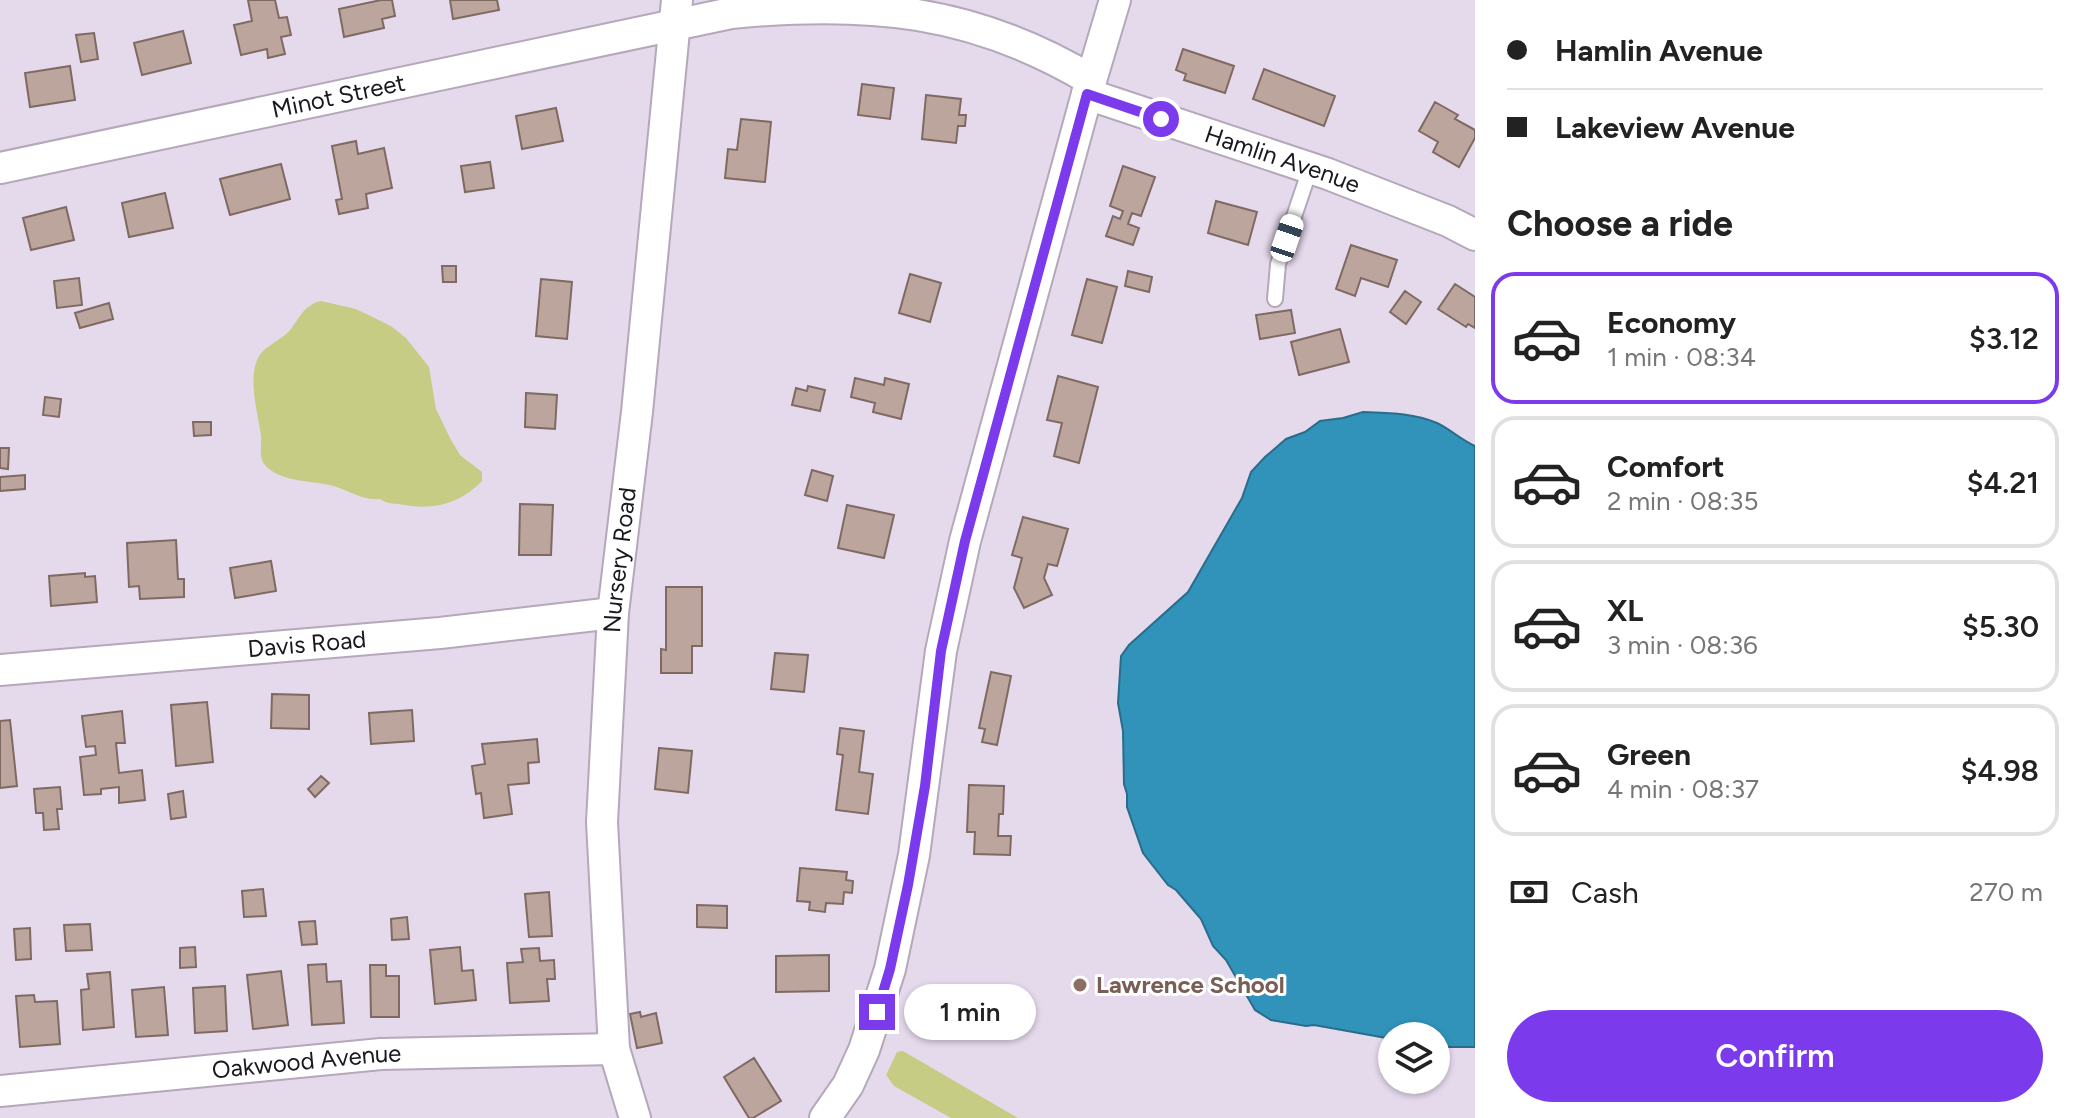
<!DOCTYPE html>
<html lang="en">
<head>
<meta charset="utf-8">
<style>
	body { margin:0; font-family:Figtree,sans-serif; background:#f6f6f6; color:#222; height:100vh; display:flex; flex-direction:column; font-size:30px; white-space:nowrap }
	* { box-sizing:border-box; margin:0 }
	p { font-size:26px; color:#767676 }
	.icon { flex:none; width:44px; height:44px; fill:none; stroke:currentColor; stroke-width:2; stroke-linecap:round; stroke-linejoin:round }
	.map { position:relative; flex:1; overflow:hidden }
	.sheet { display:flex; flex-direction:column; background:#fff; width:600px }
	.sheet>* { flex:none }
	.top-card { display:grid; align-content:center; height:176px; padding:0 32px; background:#fff }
	.tools { position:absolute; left:1378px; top:1022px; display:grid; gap:16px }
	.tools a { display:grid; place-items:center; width:72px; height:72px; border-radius:50%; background:#fff; box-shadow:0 2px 6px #0004; font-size:40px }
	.end { position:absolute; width:36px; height:36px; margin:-18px; border:10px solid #7c3aed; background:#fff; box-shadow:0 0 0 4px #fff }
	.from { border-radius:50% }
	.bubble { position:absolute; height:56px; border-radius:28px; background:#fff; box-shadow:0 2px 6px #0004; font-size:26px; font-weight:600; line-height:56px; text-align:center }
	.car { position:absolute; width:24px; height:48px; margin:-24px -12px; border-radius:10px; box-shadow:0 0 6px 2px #0007; background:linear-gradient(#fff 24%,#345 0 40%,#fff 0 76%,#345 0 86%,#fff 0) }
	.top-card b { display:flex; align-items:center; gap:28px; height:76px; font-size:30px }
	.top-card b+b { border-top:2px solid #e0e0e0 }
	.top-card i { width:20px; height:20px; background:#222 }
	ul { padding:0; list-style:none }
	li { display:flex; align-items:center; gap:24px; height:132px; margin:0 16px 12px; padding:0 16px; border:4px solid #e0e0e0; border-radius:24px }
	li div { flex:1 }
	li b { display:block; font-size:30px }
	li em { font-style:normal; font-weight:600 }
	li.selected { border-color:#7c3aed }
	li>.icon { width:72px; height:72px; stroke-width:1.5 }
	h2 { padding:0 32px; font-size:36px; line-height:96px }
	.pay { display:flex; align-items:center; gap:20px; height:88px; padding:0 32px; font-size:30px }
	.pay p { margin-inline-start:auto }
	.action { display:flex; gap:16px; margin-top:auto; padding:16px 32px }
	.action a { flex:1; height:92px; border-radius:48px; background:#7c3aed; color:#fff; font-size:32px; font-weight:600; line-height:92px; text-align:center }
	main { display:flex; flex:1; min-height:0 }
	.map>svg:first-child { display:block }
	.green { fill:#c7cc85 }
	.water { fill:#3192ba; stroke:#2a6d8b; stroke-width:2 }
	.building { fill:#bba59d; stroke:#7f6a63; stroke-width:2 }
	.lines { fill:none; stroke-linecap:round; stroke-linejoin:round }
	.lane-casing { stroke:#b4a8ba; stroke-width:18 }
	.street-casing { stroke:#b4a8ba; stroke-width:34 }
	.lane { stroke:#fff; stroke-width:14 }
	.street { stroke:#fff; stroke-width:30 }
	.route { stroke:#7c3aed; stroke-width:10 }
	.education-dot { fill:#8d6e63; stroke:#fff; stroke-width:3 }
	.labels { text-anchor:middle; stroke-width:6; stroke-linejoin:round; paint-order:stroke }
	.street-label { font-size:24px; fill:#1b171e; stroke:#fff }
	.education-label { font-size:24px; font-weight:bold; fill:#785e54; stroke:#fff; text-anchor:start }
</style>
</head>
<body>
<main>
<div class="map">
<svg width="1475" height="1118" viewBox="0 0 1475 1118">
	<rect width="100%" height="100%" fill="#e5d9ec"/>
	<!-- green -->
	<path class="green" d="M321,301L356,309L391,326L406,338L429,367L436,409L450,438L460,455L482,472V481C460,504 434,510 405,505C395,503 389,505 380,499C363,501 350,491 334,486C314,481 285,482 269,469C257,460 262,448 261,436C258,412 245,372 262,352C271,343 284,338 291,329C300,317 304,305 321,301Z
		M903,1051L1018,1118H951L894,1086L886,1075L897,1052Z"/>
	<!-- water -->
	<path class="water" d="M1363,412C1389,413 1413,413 1437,423C1450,429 1461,440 1475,446V1047H1436V1036H1392V1039L1314,1025L1306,1026L1271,1020L1255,1010L1226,960L1213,946L1201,919L1176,890L1168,885L1143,853L1127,807V794L1124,784L1123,731L1118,703L1121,656L1129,645L1188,592L1242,498L1251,472L1265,457L1286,439L1305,432L1320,421L1343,418Z"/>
	<!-- building -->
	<path class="building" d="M248,0H275L279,18L287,17L291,35L281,37L285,54L268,58L267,49L241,55L234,25L252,21Z
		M381,0H392L395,16L382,19L384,28L344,37L339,9Z
		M450,0H497L499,10L453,19Z
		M183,31L191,63L142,75L134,43Z
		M94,33L98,59L81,62L76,35Z
		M1183,49L1234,66L1225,93L1184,80L1186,74L1176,70Z
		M70,66L75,100L30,107L25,73Z
		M1264,69L1335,96L1324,126L1253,99Z
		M862,84L894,88L890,119L858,115Z
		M926,95L961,99L959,115H966L965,126H958L956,143L922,139Z
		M1435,102L1458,115L1455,119L1475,130V138L1459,167L1433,152L1438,142L1419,131Z
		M556,108L563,141L522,149L516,116Z
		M741,119L771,122L765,182L725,178L728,149L737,150Z
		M356,141L358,154L384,148L392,188L366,194L368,208L339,214L336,200L342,199L332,146Z
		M490,162L494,188L465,192L461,166Z
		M281,164L290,199L230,215L220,179Z
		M1123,166L1155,177L1141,216L1132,213L1128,224L1139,228L1133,245L1106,236L1113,216L1120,219L1123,211L1110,206Z
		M165,193L173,228L129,237L122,203Z
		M1216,201L1257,212L1248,245L1208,233Z
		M66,207L74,240L31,250L23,218Z
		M1351,245L1397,260L1388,287L1361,278L1355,296L1336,289Z
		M442,266H456V282H443Z
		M1128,271L1152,277L1149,292L1125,286Z
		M910,274L941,283L930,322L899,313Z
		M79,278L82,305L57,308L54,281Z
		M541,279L572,282L567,339L536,336Z
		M1087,279L1117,287L1102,343L1072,335Z
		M1455,284L1475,297V328L1468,324L1466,327L1438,309Z
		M1405,291L1421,302L1406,324L1390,312Z
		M109,303L113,319L80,328L75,313Z
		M1291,310L1295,333L1260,339L1256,315Z
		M1340,329L1349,362L1299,375L1291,342Z
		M1058,376L1098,387L1079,463L1054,456L1062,423L1047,420Z
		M855,378L884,385L885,378L909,384L901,419L873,412L875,403L851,397Z
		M808,386L825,390L820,411L792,405L796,388L807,391Z
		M526,393L557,395L555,429L525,427Z
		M45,397L61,399L59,417L43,415Z
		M193,422H211V435L194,436Z
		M0,448H9L8,469L0,468Z
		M812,470L833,476L827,501L805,495Z
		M25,475V489L0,491V477Z
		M520,504L553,505L551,555H519Z
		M847,505L894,515L884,558L838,548Z
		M1023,517L1068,529L1057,566L1048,564L1044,578L1052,595L1024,608L1014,588L1022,558L1012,555Z
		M176,540L178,579H184V597L140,599L139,586L129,587L127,543Z
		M271,561L276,591L235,598L230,568Z
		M85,573V577L95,576L97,602L51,606L49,576Z
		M666,587H702V646H692V673H661V649L666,650Z
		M775,653L808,655L804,692L771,689Z
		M991,672L1011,676L997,745L982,742L985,729L979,728Z
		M272,694L309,695V729L271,728Z
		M207,702L213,762L176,766L171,705Z
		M412,710L414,741L371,744L369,713Z
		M122,711L125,743H116L119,773L142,770L145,800L119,803V787L101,789V794L84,795L80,757L96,755L95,746L86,747L82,716Z
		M10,720L17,786L0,788V721Z
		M840,728L864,731L859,772L873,774L868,814L836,810L843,755L837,754Z
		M537,739L539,762L528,763L529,783L508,785L512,814L484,818L481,793L476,794L472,766L485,764L482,744Z
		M659,748L692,751L688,793L655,789Z
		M321,776L329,783L315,797L308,789Z
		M969,785L1004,786L1003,814H999L998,836H1011L1010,855L974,854L975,832H967Z
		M60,787L62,809H57L59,829L44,830L43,813H36L34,789Z
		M183,791L186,817L171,819L168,794Z
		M800,868L847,872L846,880L853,881L852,893L844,892L843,904L826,903L825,912L809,910L810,902L797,901Z
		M263,889L266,916L244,917L242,891Z
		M549,892L552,936L529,937L525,894Z
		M697,905L727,906V928L697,927Z
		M407,917L409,939L392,940L391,919Z
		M315,921L317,944L302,945L299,922Z
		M90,924L92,950L66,951L64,925Z
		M30,928L31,959L16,960L14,929Z
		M195,947L196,967L180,968V948Z
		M460,947L462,971L473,970L476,1000L435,1004L430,950Z
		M539,948L540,961L554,960L555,979H547L549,1001L510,1003L507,963L523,962L521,949Z
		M829,955V991L776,992V956Z
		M326,964L327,982L341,981L344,1023L312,1025L308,965Z
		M370,965H386V976H399V1017H371Z
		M281,971L288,1025L253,1029L247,975Z
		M110,972L114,1027L83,1030L81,990L89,989L87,974Z
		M225,986L227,1031L195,1033L193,988Z
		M164,987L168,1035L136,1037L132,990Z
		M34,995L35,1002L57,1001L60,1044L20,1047L16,996Z
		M640,1012L641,1017L656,1013L662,1043L637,1048L630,1014Z
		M754,1058L781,1101L753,1118H749L724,1077Z"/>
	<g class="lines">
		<defs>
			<path id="lane" d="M1275,299L1278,264L1310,169"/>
			<g id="street">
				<path id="s1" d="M1087,94L1328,174L1448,221L1475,235"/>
				<path id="s2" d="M0,168L731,13C866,0 973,9 1091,80"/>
				<path id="s3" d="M0,670L440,633L613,613"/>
				<path id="s4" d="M0,1091L381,1054L614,1049"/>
				<path id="s5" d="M635,1118L614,1049L602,822L613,613L637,412L677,0"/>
				<path d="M825,1118L848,1085L864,1050L890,969L914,855L941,651L965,541L1087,94L1115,0"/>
			</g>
		</defs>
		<!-- lane casing -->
		<use href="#lane" class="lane-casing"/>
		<!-- street casing -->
		<use href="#street" class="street-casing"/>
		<!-- lane -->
		<use href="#lane" class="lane"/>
		<!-- street -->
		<use href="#street" class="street"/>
	</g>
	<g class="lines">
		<!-- route -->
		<path class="route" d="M877,1012L890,969L908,885L925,786L941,651L965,541L1087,94L1161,119"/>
	</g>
	<!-- markers -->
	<circle class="education-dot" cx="1080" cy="985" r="8"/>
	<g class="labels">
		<!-- street labels -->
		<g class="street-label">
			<text dy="8" stroke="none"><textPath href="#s2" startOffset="346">Minot Street</textPath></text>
			<text dy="8" stroke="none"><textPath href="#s1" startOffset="206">Hamlin Avenue</textPath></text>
			<text dy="8" stroke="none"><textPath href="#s5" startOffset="562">Nursery Road</textPath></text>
			<text dy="8" stroke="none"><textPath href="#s3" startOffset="308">Davis Road</textPath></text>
			<text dy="8" stroke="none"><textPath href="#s4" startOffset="308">Oakwood Avenue</textPath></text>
		</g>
		<!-- education labels -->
		<g class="education-label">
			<text x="1096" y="993">Lawrence School</text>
		</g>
	</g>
</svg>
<div class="tools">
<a><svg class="icon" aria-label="layers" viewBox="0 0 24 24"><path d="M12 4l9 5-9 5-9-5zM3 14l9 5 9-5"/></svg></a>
</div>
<i class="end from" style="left:1161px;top:119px"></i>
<i class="end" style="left:877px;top:1012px"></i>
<div class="bubble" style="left:904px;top:984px;width:132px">1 min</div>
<i class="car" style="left:1287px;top:238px;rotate:19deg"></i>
</div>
<section class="sheet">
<div class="top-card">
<b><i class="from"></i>Hamlin Avenue</b>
<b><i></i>Lakeview Avenue</b>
</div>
<h2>Choose a ride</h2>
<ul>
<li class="selected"><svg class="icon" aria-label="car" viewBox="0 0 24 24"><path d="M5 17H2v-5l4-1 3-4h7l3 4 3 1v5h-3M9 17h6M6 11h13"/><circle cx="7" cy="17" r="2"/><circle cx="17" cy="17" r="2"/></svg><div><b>Economy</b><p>1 min · 08:34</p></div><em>$3.12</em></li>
<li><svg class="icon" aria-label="car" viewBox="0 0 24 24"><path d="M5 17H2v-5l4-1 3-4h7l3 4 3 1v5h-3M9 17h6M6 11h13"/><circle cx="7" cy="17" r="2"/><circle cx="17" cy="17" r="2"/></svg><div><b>Comfort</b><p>2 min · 08:35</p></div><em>$4.21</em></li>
<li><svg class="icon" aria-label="car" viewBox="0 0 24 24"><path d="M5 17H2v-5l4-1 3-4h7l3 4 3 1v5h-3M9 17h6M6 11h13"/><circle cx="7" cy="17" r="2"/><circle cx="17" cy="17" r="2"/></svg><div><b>XL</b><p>3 min · 08:36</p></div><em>$5.30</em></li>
<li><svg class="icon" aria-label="car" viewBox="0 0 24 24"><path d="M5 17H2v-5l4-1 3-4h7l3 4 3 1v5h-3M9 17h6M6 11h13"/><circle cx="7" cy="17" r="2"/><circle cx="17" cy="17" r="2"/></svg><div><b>Green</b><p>4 min · 08:37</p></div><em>$4.98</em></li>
</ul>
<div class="pay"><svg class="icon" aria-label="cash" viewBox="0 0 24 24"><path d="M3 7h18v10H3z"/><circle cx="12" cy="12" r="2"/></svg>Cash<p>270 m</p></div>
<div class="action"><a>Confirm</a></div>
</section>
</main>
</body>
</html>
